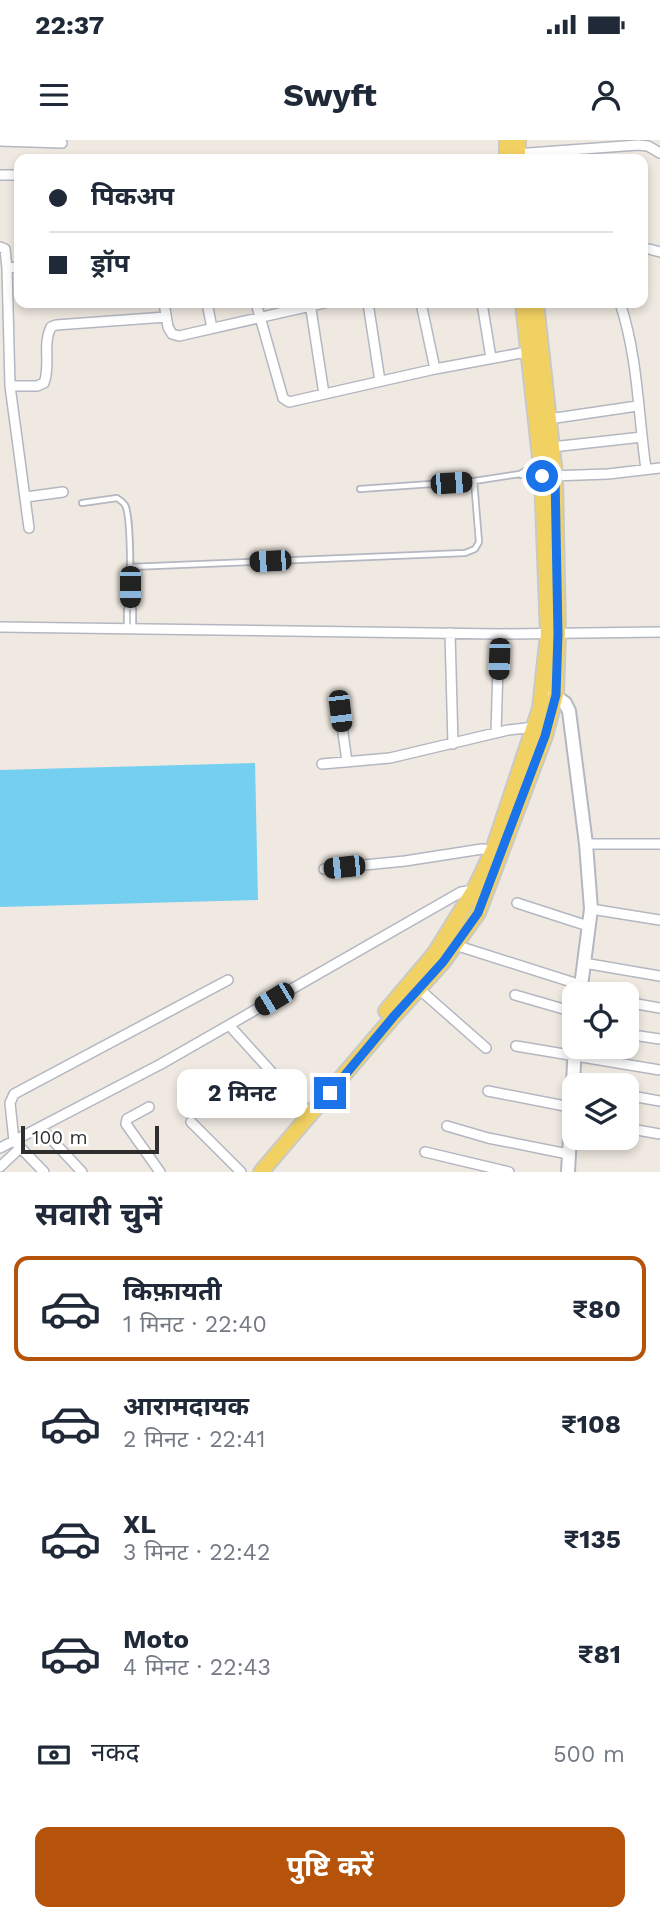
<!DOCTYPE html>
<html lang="hi">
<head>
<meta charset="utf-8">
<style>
	body { margin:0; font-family:"Work Sans","Noto Sans Devanagari",sans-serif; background:#f6f6f7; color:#1f2937; height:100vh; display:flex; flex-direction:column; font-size:26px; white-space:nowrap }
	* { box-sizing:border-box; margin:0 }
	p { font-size:23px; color:#747a83 }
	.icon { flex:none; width:38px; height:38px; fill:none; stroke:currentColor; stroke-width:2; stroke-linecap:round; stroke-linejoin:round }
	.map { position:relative; height:1032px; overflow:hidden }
	.panel { display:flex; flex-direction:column; background:#fff; flex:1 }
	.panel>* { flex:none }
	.guide { position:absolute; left:14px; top:14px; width:634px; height:154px; border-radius:14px; box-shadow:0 4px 10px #0003; display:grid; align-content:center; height:154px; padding:0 35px; background:#fff }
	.fabs { position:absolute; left:562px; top:842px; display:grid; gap:14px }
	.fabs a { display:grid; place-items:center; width:77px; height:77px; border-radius:14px; background:#fff; box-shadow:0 4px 10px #0003; font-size:35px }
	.scale { position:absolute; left:21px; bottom:18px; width:138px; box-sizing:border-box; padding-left:7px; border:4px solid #2e2e2e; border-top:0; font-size:19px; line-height:24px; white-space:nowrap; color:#2e2e2e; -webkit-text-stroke:5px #fff; paint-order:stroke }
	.end { position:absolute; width:32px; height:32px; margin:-16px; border:9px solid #1a73e8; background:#fff; box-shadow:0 0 0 4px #fff }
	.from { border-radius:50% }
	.bubble { position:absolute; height:49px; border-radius:14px; background:#fff; box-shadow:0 4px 10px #0003; font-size:23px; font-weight:700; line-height:49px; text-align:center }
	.car { position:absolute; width:21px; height:42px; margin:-21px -10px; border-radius:9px; box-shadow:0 0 5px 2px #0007; background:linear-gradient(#222 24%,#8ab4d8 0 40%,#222 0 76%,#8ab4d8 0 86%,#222 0) }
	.guide b { display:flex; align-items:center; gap:24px; height:66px; font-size:26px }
	.guide b+b { border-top:2px solid #e0e1e3 }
	.guide i { width:18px; height:18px; background:#1f2937 }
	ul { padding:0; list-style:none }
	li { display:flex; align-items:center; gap:21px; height:105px; margin:0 14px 10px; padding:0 21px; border:4px solid transparent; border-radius:14px }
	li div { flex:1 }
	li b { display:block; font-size:26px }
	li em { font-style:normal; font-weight:700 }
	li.on { border-color:#b45309 }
	li>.icon { width:63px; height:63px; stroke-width:1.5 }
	h2 { padding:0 35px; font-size:32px; line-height:84px }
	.pay { display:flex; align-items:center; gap:18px; height:77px; padding:0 35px; font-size:26px }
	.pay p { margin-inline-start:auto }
	.cta { display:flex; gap:14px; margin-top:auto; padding:14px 35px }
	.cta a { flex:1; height:80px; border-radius:14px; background:#b45309; color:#fff; font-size:28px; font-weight:700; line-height:80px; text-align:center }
	.status { display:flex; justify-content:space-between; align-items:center; height:49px; padding:0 35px; background:#fff; direction:ltr }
	.status svg { height:19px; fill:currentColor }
	header { display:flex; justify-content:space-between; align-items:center; height:91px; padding:0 35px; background:#fff; font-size:32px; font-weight:700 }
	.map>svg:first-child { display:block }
	.water { fill:#75cff0 }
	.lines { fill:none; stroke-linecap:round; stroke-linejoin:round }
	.lane-casing { stroke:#b4b7c1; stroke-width:8 }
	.street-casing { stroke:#b4b7c1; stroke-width:12 }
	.secondary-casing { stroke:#b4b7c1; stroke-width:16 }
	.primary-casing { stroke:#c9c9c9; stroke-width:18 }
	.lane { stroke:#fff; stroke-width:4.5 }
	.street { stroke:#fff; stroke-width:9 }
	.secondary { stroke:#fff; stroke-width:12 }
	.primary { stroke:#f2d163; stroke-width:14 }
	.route { stroke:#1a73e8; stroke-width:9 }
</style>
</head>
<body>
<div class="status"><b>22:37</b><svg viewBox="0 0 49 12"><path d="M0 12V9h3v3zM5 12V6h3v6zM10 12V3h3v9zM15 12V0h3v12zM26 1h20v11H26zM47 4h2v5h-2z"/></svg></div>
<header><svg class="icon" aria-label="menu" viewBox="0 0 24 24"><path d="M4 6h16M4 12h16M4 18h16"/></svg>Swyft<svg class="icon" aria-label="person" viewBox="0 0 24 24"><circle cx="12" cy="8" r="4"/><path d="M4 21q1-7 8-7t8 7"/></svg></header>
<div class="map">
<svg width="660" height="1032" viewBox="0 0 660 1032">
	<rect width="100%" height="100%" fill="#efe9e1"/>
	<!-- water -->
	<path class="water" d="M255,623L258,760L0,767V630Z"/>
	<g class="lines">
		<defs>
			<path id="lane" d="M521,335L540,336
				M360,349L474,341L520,334L525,331H540
				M82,363L117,358C120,360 123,362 125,365C132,378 130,447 130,466L127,469V487
				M130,427L465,413L475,409L479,402L474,341
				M130,466L133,469V488"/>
			<path id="street" d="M0,1L62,3
				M515,14L638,5L648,6L660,13
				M0,35H19
				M0,107L5,109L7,128L10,246
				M649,109L660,112
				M7,128L19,127
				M164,163L168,187L172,194L179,196L324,163
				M207,163L212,188
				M256,163L283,258L289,262L435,229L532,211
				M310,163L324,254
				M368,163L380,241
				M421,163L435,229
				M482,163L491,218
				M620,163C638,217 638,273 646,329
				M549,279L637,266
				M552,307L642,297
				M551,336L608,334L660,328
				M26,357L63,352
				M29,388L10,246H37L44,243C51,225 42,205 51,187L56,185L166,177
				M0,487L499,494L660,492
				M450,493L453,604
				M340,571L347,622
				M496,593L499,494
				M322,624L390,618L508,590L535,587
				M586,704H660
				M324,729L405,721L482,709L495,711
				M517,763L588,786
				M591,769L660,780
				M455,805L581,845
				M584,823L660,836
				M419,849L486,908
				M515,855L574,872
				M626,862L660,868
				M229,885L305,969
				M626,894L660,899
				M516,906L660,930
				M488,951L570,967
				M626,955L660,961
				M149,967L127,979L126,984L160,1032
				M191,982L241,1032
				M447,986L488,998L568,1014
				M41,988L82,1032
				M626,988L660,994
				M0,1008L161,924L461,752L474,750
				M425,1012L509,1032
				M0,1027L20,1008
				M44,1032L14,1001L10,963L14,954L228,840"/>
			<path id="secondary" d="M550,552L565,563L569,571L586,704L591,769L580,854
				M568,1032L575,906"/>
			<path id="primary" d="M518,0V19
				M507,19V0
				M386,871L435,813L474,750L493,710L540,568L548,494L542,336L523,163
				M261,1032L394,876L443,822L478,773L545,596L556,555L558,494L555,335L536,163"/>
		</defs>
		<!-- lane casing -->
		<use href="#lane" class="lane-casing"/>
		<!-- street casing -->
		<use href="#street" class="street-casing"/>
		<!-- secondary casing -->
		<use href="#secondary" class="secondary-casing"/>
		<!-- primary casing -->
		<use href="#primary" class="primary-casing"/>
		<!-- lane -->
		<use href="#lane" class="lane"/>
		<!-- street -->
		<use href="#street" class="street"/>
		<!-- secondary -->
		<use href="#secondary" class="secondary"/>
		<!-- primary -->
		<use href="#primary" class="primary"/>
	</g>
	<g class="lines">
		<!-- route -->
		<path class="route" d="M330,953L394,876L443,822L478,773L545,596L556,555L558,494L555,335L542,336"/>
	</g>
</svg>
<div class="fabs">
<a><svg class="icon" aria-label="locate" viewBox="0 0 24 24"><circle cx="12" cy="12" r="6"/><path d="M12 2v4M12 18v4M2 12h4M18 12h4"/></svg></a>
<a><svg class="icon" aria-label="layers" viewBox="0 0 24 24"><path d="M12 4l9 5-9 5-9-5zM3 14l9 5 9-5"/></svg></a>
</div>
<div class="scale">100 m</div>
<i class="end from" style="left:542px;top:336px"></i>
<i class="end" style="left:330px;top:953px"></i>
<div class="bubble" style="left:177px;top:929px;width:130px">2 मिनट</div>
<i class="car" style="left:451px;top:343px;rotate:86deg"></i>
<i class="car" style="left:270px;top:421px;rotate:267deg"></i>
<i class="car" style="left:130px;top:447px;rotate:180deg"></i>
<i class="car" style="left:499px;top:519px;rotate:182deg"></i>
<i class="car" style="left:340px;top:571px;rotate:173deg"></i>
<i class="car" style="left:344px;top:727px;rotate:264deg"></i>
<i class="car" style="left:274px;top:859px;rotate:239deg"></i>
<div class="guide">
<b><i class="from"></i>पिकअप</b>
<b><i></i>ड्रॉप</b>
</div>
</div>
<section class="panel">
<h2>सवारी चुनें</h2>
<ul>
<li class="on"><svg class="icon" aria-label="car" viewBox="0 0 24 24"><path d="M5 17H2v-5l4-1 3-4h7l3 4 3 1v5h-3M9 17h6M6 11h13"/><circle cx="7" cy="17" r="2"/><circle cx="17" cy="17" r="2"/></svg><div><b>किफ़ायती</b><p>1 मिनट · 22:40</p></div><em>₹80</em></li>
<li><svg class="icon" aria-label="car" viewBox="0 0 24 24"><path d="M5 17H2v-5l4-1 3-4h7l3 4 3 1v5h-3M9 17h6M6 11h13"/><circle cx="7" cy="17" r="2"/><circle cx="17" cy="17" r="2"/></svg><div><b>आरामदायक</b><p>2 मिनट · 22:41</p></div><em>₹108</em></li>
<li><svg class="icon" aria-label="car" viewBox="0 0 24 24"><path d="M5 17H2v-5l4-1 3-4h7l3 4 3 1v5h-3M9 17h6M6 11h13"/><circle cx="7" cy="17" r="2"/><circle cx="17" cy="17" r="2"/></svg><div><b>XL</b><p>3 मिनट · 22:42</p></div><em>₹135</em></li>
<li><svg class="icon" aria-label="car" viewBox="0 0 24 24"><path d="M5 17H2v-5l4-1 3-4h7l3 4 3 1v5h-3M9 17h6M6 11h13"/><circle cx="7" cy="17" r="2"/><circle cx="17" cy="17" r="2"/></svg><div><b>Moto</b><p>4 मिनट · 22:43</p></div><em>₹81</em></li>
</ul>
<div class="pay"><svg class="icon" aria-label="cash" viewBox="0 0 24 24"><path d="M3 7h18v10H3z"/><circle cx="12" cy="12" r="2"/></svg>नकद<p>500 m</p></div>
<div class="cta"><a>पुष्टि करें</a></div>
</section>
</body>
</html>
